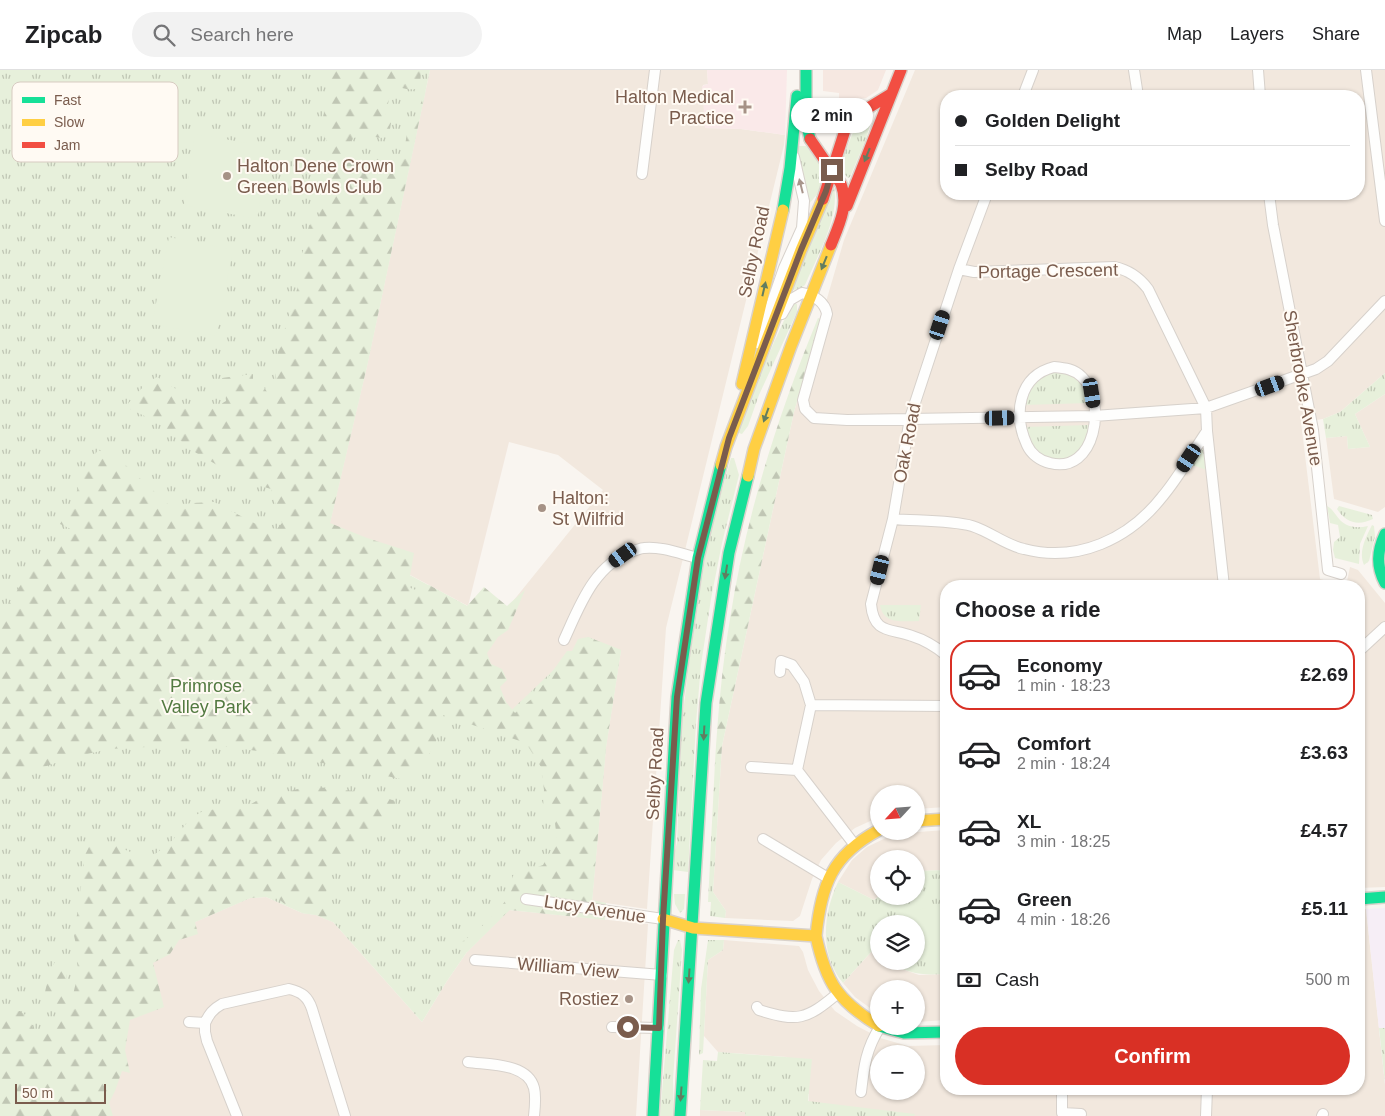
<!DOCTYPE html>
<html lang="en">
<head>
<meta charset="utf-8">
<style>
	body { margin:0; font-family:Helvetica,sans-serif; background:#f2f2f2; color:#202124; height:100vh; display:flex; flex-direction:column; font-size:19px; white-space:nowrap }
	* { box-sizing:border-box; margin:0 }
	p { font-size:16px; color:#757577 }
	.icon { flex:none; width:28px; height:28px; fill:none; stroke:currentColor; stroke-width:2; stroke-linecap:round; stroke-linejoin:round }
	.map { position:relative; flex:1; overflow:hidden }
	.sheet { position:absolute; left:940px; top:510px; width:425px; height:515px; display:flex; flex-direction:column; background:#fff; border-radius:20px; box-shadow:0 1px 4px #0004 }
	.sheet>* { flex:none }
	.top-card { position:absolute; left:940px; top:20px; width:425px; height:110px; border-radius:20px; box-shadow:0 1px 4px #0004; display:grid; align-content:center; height:110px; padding:0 15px; background:#fff }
	.needle { width:32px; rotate:244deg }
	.tools { position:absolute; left:870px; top:715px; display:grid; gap:10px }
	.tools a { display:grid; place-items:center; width:55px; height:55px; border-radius:50%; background:#fff; box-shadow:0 1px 4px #0004; font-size:25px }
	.scale { position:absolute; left:15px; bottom:12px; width:91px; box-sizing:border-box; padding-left:5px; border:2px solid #7a5c4d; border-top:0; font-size:14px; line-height:18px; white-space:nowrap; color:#7a5c4d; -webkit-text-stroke:4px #fffaf3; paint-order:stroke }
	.end { position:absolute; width:22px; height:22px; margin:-11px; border:6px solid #7a5c4d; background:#fff; box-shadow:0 0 0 2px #fff }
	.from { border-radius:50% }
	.bubble { position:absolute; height:35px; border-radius:18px; background:#fff; box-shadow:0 1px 4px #0004; font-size:16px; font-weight:700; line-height:35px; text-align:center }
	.car { position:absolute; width:15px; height:30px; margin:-15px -8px; border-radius:6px; box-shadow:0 0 4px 1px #0007; background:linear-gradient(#222 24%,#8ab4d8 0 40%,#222 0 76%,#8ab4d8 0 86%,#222 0) }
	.top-card b { display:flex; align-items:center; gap:18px; height:48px; font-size:19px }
	.top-card b+b { border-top:1px solid #e0e0e0 }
	.top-card i { width:12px; height:12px; background:#202124 }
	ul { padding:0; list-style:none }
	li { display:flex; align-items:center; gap:15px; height:70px; margin:0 10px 8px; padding:0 5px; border:2px solid transparent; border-radius:20px }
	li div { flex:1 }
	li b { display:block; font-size:19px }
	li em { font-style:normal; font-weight:700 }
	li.current { border-color:#d93025 }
	li>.icon { width:45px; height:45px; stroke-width:1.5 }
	h2 { padding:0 15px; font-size:22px; line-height:60px }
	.pay { display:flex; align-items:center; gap:12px; height:55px; padding:0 15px; font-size:19px }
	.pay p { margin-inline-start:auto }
	.cta { display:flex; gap:10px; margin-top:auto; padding:10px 15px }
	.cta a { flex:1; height:58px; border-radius:30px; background:#d93025; color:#fff; font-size:20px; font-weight:700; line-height:58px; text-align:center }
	header { display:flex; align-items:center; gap:30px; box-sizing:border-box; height:70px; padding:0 25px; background:#fff; border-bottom:1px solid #e0e0e0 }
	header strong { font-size:24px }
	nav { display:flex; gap:28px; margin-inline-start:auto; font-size:18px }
	.search { width:350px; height:45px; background:#f2f2f2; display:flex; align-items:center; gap:12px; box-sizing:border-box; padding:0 18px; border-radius:28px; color:#757577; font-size:19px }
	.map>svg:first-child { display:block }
	.residential { fill:#f2e8de; fill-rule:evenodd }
	.commercial { fill:#f6e8e1 }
	.education { fill:#f6eef6 }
	.medical { fill:#fae9e9 }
	.grass { fill:url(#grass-tufts) }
	.forest { fill:url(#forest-firs) }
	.pitch { fill:#e7f0db }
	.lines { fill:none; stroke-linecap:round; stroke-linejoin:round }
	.street-casing { stroke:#d7d1cb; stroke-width:12 }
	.fast-casing { stroke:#d9d2cb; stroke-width:14 }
	.slow-casing { stroke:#d9d2cb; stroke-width:14 }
	.jam-casing { stroke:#d9d2cb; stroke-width:14 }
	.street { stroke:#fefefd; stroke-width:10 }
	.fast { stroke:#16e098; stroke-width:11 }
	.slow { stroke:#ffcf43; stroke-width:11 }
	.jam { stroke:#f24e42; stroke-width:11 }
	.oneway { fill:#617d60 }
	.oneway2 { fill:#a8958b }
	.route { stroke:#7a5c4d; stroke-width:6 }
	.poi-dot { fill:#a69286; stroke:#fffaf3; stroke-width:2 }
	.labels { text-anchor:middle; stroke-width:4; stroke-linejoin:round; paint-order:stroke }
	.poi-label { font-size:18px; fill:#7a5c4d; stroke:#fffaf3; text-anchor:end }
	.street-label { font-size:18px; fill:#7a5c4d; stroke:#fffaf3 }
	.park-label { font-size:18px; fill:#537a41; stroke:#fffaf3 }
	.key { fill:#fffaf3; stroke:#d7cbc1; stroke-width:1 }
	.key-label { font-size:14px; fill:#7a5c4d }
</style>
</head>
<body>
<header>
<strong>Zipcab</strong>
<div class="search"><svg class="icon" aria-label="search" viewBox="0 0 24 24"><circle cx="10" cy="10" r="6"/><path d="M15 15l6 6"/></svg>Search here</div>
<nav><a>Map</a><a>Layers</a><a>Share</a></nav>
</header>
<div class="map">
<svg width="1385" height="1046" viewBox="0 0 1385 1046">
	<defs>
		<pattern id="grass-tufts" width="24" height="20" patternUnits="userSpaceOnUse" patternTransform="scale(1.25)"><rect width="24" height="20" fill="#e7f0db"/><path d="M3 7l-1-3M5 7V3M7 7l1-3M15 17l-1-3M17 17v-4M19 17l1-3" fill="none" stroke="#c0c6b4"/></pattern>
		<pattern id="forest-firs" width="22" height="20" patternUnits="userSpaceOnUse" patternTransform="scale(1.25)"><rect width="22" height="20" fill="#e7f0db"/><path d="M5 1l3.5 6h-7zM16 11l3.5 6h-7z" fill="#c0c6b4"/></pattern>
	</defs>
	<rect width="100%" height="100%" fill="#f9f5f0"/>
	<!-- residential -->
	<path class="residential" d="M430,0H707L708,14L703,15L705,58L741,59L785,65L784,75L666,558L647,839L592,831L606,677L621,580L498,653L483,568L603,420L558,385L509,372L468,536L328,461L367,296Z
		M915,0H1385V303L1340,342L1323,349L1301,352L1320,509L1345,516H946V737L916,739V724H879V747L855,758L836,773L821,790L812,809L800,846L793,851L725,848L726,841L713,822L722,676L794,342L844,170ZM946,26H1359V124H946Z
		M1385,324V437L1378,442L1334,429L1326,368L1347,366L1348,379L1370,377L1355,344Z
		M1350,497L1358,500L1385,533V817L1359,818V516H1346Z
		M946,760V800L916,801V789H879V826L874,830L838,812L852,790L867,777L888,767L904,763Z
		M266,827L302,843L316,845L333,852L422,952L447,911L467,882L509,840L648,854L636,1046H101L140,876L250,828Z
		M1366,839L1385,1014V1046H822L808,1041L809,1024L785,1020L787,987L718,982L704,966L708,890L723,880L724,870L799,876L803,882L808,900L819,921L835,941L857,956L880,968L908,976L946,975V1019H1359V840ZM879,984H916V1021H879Z
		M872,881L879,886V891H888L899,898L919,905L946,904V950L916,952V919H879V942L870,938L855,927L843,913Z
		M700,1040L745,1042V1046H700Z"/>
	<!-- commercial -->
	<path class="commercial" d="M823,0H886L878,20L866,28L839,31V23L823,21Z"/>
	<!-- education -->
	<path class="education" d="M1385,838V1014L1366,839Z"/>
	<!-- medical -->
	<path class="medical" d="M707,0H787L785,65L741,59L705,58L702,16L708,14Z"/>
	<!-- grass -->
	<path class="grass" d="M0,0H430L367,296L328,461L482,544L484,650L498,653L588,567L621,580L606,677L592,831L527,823L467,882L447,911L422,952L333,852L316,845L302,843L266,827L250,828L140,876L0,1046Z
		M873,45L866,69L850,107L848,108L839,98L855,57Z
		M797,76H806L828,105L821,120L807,136L798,90Z
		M834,117C840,146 817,187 805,215L801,218L793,220L792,219Z
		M794,233L797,234V242L759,325L748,356L742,364L739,363V360L752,321L791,235Z
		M1055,302C1075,304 1085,314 1089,333L1024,335L1026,326L1036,309Z
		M1385,303V324L1355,344L1370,377L1348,379L1347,366L1326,368L1323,349L1340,342Z
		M1089,355C1087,380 1067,399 1043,386C1040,384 1035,382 1033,379C1028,373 1026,364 1024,357Z
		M1204,374L1207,400L1195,396L1189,397Z
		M731,388H734L739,405L722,473L711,529L701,595L696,653L688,802L673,800L674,784L677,773L682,651L689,593L708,469Z
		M1327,436C1332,439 1333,441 1336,445C1344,457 1355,459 1368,456L1360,474L1359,494L1335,488L1333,480L1334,472L1340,467L1338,455L1330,453Z
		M1339,436L1372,445L1373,449C1358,456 1346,453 1337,439Z
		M1372,455L1374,456L1375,466L1369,491L1364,495C1358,482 1366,467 1372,455Z
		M880,535H921L919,551C903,551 883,555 880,535Z
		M715,692H721L713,822L726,841L725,848L710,846L711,832H708Z
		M946,800V904C921,905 910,905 888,891H916V854H879V886L871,882L843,913C819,884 823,844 838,812L874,830L879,826H916V801Z
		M674,824H685L684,839L680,843L675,834Z
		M678,870H680L682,880L673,1010L674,1046H660L674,880Z
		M708,870H724L723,880L708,890L703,983L699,985L701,919Z
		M1379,958H1385V1014Z
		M718,982L812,989L808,1031L915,1044L914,1046H745V1042L700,1040L703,990L717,991Z"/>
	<!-- forest -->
	<path class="forest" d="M330,0H421L420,18C410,21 402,18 392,15L385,48L391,53L389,65L381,68L358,64L348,74L344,83C356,91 367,91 381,87L386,93L398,94L404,83L407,62L418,41L426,19L367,296L330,453L367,468L414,483L408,517L421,522L429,515L467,536L484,517L507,536L525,520L508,560L498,567L487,583L491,594L502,599L507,610L500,617L506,632L515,643L535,626L567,581H572L578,569L588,567L621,580L606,677L592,830L606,833L605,850L509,840L467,882L462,872C478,861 503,839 511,821C513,817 512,811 513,806L520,798L532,799L543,795L557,770L555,753L543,738L544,720L541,697L526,673L443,645L437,653C443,675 422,692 410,708L405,710L359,700L258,681L205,674L109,679L70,688L35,700L6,714H0V548L30,500L50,477L71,459L60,454L77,421L81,405L98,380L120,390L171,437L192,433L214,432L262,457L277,459L282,453L271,419L251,413L229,402L193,381L159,353L126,337C134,325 144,315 157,307L176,319L184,337C199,337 213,340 226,331L225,321L221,315L222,308L253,304V312L262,314L269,325L275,326L284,324L283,318L277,313L275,301L278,281L298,216L305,167L311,153L319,150C320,124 321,100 329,76L323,63L324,41L329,20Z
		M818,248L821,249L794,342L722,676L721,692H715C718,644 722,596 730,549C746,445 778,345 818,248Z
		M308,716L372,723L395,731L396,744L371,761L334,792L326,823L333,852L316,845L302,843L292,832L287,836L275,826L250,828L195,852L198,864L179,870L170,884L153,893L164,937L130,950L125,980L130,1003L122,1001L115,1021L109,1033L113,1046H0V943L20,941L28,947L37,967C51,962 57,953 58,939L45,922C48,911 48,899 57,890L63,891L68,898C65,909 69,919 67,929L73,925L78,903L77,879L73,861L78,841L85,785L89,777L99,774L117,776L137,785H154L172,771L191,748L203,741L251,734L269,724H280Z"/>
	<!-- pitch -->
	<path class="pitch" d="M195,64L270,77L257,149L184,135Z
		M169,167L233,180L216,266L152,254Z
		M946,837V885L916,887V854H898L897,841Z"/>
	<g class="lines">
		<defs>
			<path id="street" d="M1134,0L1138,26
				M1258,0L1260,26
				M1366,0L1385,151
				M1023,26L1033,0
				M642,104L655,0
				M1269,124L1273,155L1313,360L1328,500L1341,504
				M959,199L974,202L1114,197C1129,200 1139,207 1148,219L1206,338L1207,361L1224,516
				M782,244L790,230L802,223C814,225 825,232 827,244L803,330L805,339L814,348L847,350L1094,346L1206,338L1316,299L1328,291L1385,231
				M758,273L784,198L802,158L804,131L794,87
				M1054,297C1065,298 1074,299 1082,307C1107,331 1096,405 1050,393C1040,391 1031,384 1027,375C1013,345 1018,306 1054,297Z
				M893,449C917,451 951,450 972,456C991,462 1005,475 1024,479C1078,493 1129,469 1162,427C1179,407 1192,383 1207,361
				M564,570C580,535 594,495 633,481C637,480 641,478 644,478C661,476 681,484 698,488
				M1359,581L1385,557
				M946,585C936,577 925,570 912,566C891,558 874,565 871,534L893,449L910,348L959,199L987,124
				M780,602L781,591L792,595L804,612L811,635
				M751,697L797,700L854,774
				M797,700L811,635L946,636
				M763,769L828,808
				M526,829L663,849
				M475,890L662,905
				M757,937L759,940C798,952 806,950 837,924
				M189,952L205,953V962L207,971L237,1046
				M205,953C209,944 213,939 222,934L289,919C302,922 308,927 312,939L345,1046
				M612,957L659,958
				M468,992C489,995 528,993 534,1018C536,1026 535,1037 534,1046
				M1062,1019V1043L1081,1044
				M861,1022C864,996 866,979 880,957
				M1206,1046L1207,1019
				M1322,1046L1323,1044"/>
			<path id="fast" d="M806,0V51L810,69
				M783,140L790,98L797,26
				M1385,464C1377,481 1376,496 1385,513
				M1359,829L1385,827
				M879,956L904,963L946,962
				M653,1046L677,627L698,488L721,395
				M680,1046L706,633L729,483L748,406"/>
			<path id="slow" d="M742,314L783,140
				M721,395L726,377L801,180L823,129
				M748,406L754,379L791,276L831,175
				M916,751L946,749
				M663,849L693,858L816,866C826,913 838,931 879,956
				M816,866C821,815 832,785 879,760"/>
			<path id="jam" d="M810,69L841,114C849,135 839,155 831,175
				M823,129L846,57L855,46L891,24
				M847,136L901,0"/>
		</defs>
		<!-- street casing -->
		<use href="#street" class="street-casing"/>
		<!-- fast casing -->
		<use href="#fast" class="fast-casing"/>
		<!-- slow casing -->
		<use href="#slow" class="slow-casing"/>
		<!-- jam casing -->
		<use href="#jam" class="jam-casing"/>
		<!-- street -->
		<use href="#street" class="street"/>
		<!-- fast -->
		<use href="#fast" class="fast"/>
		<!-- slow -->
		<use href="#slow" class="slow"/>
		<!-- jam -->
		<use href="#jam" class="jam"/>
	</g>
	<!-- one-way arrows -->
	<defs><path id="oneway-solid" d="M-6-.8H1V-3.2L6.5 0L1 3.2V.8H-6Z" transform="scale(1.25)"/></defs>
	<g class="oneway">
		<use href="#oneway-solid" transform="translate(867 85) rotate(112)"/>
		<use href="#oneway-solid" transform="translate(824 193) rotate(112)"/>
		<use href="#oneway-solid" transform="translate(764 219) rotate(-77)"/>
		<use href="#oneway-solid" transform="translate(766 345) rotate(110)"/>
		<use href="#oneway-solid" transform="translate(726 502) rotate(99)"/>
		<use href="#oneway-solid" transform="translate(704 663) rotate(93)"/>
		<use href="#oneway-solid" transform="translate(689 906) rotate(94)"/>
		<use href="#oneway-solid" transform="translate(681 1024) rotate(94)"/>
	</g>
	<use class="oneway2" href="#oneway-solid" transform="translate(801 116) rotate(-104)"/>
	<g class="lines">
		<!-- route -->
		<path class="route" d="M628,957L659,958L663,849L677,627L698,488L729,368L801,180L826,121L832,100"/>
	</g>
	<!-- markers -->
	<g class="poi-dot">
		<path d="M742.5 29.5h5v5h5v5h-5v5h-5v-5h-5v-5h5z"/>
		<circle cx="227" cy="106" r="5"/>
		<circle cx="542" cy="438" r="5"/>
		<circle cx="629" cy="929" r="5"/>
	</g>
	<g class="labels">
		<!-- poi labels -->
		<g class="poi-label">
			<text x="734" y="33">Halton Medical<tspan x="734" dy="21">Practice</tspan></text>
			<text x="237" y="102" text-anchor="start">Halton Dene Crown<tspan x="237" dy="21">Green Bowls Club</tspan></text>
			<text x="552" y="434" text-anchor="start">Halton:<tspan x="552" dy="21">St Wilfrid</tspan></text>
			<text x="619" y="935">Rostiez</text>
		</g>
		<!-- street labels -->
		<g class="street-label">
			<text transform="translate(754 182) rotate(-78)" y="6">Selby Road</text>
			<text transform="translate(1048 201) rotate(-1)" y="6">Portage Crescent</text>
			<text transform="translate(1303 318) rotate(80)" y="6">Sherbrooke Avenue</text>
			<text transform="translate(907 373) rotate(-79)" y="6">Oak Road</text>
			<text transform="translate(655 704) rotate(-87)" y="6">Selby Road</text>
			<text transform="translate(595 839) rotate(9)" y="6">Lucy Avenue</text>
			<text transform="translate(568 898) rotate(5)" y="6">William View</text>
		</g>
		<!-- park labels -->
		<g class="park-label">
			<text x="206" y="622">Primrose<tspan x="206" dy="21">Valley Park</tspan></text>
		</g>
	</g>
	<!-- legend -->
	<rect x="12" y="12" width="166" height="80" rx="8" class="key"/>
	<rect x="22" y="27" width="23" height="6" fill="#16e098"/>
	<rect x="22" y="49" width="23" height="7" fill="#ffcf43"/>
	<rect x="22" y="72" width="23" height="6" fill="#f24e42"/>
	<g class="key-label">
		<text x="54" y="35">Fast</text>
		<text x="54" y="57">Slow</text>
		<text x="54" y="80">Jam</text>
	</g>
</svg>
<div class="tools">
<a><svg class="needle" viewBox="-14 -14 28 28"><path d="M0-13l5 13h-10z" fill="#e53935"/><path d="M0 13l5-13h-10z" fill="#757577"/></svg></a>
<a><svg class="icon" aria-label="locate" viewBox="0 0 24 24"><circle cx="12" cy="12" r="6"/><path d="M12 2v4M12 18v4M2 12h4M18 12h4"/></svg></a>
<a><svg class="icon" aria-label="layers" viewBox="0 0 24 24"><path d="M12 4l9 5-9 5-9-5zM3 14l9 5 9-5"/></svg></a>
<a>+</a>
<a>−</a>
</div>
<div class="scale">50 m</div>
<i class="end from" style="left:628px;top:957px"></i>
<i class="end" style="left:832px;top:100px"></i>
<div class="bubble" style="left:791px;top:28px;width:82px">2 min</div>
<i class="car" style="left:940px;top:255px;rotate:18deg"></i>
<i class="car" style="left:1270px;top:316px;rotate:70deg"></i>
<i class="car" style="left:1092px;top:323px;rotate:171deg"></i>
<i class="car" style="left:1000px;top:348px;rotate:89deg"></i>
<i class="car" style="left:1189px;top:388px;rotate:214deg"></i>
<i class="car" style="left:623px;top:485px;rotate:234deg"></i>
<i class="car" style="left:880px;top:500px;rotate:194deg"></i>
<div class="top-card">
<b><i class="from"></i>Golden Delight</b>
<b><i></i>Selby Road</b>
</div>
<section class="sheet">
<h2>Choose a ride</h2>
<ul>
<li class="current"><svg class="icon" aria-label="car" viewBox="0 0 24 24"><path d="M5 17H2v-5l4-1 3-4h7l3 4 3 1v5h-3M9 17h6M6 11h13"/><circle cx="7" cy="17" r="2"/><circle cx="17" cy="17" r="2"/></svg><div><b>Economy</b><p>1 min · 18:23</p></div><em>£2.69</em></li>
<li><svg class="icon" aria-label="car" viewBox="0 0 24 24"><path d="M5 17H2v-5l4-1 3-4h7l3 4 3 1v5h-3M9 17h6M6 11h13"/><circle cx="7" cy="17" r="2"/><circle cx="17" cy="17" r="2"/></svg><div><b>Comfort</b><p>2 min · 18:24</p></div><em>£3.63</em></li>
<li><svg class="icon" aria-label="car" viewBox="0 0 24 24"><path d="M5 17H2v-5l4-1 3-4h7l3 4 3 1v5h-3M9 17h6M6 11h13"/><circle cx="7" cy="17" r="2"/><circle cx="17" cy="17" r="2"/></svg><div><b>XL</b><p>3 min · 18:25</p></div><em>£4.57</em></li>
<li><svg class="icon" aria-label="car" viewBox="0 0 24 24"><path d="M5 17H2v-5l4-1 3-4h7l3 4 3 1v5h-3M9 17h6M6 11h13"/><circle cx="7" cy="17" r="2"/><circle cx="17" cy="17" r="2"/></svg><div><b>Green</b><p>4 min · 18:26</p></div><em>£5.11</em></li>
</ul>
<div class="pay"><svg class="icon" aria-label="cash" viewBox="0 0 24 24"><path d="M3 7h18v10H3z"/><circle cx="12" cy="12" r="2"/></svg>Cash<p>500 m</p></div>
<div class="cta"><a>Confirm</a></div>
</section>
</div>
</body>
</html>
